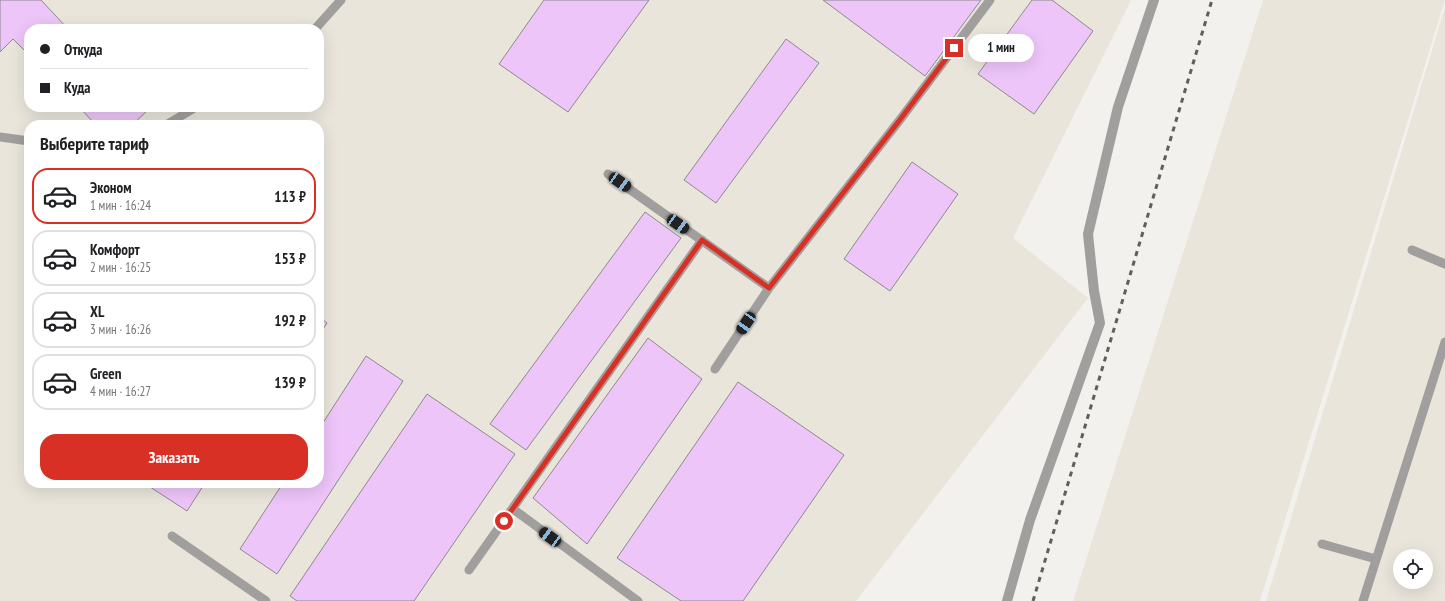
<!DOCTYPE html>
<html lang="ru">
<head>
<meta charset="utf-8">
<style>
	body { margin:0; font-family:"PT Sans Narrow",sans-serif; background:#f2f2f2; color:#202124; height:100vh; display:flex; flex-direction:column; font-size:15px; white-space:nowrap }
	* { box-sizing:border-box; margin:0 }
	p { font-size:13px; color:#757577 }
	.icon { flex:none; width:22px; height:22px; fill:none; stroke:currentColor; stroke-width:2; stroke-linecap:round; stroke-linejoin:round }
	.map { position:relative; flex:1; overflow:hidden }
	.panel { position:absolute; left:24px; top:120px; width:300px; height:368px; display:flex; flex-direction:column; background:#fff; border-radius:16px; box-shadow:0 4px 16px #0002 }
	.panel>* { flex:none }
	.banner { position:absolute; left:24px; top:24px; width:300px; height:88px; border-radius:16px; box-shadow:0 4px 16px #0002; display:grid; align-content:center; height:88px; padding:0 16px; background:#fff }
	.controls { position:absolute; left:1393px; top:549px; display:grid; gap:8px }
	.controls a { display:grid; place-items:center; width:40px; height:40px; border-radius:50%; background:#fff; box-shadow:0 4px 16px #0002; font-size:20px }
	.end { position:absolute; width:18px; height:18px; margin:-9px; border:5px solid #d93025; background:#fff; box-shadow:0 0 0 2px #fff }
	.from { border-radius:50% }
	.bubble { position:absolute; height:28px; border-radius:14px; background:#fff; box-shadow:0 4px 16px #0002; font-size:13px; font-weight:700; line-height:28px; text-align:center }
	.car { position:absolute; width:12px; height:24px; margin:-12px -6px; border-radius:5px; box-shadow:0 0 3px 1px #0007; background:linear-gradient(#222 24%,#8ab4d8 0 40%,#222 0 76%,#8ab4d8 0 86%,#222 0) }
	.banner b { display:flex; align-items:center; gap:14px; height:38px; font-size:15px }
	.banner b+b { border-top:1px solid #e0e0e0 }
	.banner i { width:10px; height:10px; background:#202124 }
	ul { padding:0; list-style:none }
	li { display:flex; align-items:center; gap:12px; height:56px; margin:0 8px 6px; padding:0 8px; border:2px solid #e0e0e0; border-radius:16px }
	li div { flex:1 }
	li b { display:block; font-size:15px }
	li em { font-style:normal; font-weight:700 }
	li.current { border-color:#d93025 }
	li>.icon { width:36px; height:36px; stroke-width:1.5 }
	h2 { padding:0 16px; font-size:18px; line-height:48px }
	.button { display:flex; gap:8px; margin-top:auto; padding:8px 16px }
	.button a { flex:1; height:46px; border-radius:16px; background:#d93025; color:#fff; font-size:16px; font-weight:700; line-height:46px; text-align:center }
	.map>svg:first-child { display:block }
	.built { fill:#e9e5db; fill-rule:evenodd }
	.building { fill:#edc5f9; stroke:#8c8a8c }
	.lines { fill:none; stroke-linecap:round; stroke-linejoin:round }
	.service { stroke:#a09f9e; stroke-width:9 }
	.minor { stroke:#a09f9e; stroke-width:10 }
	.rail { stroke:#5f5f5d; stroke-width:3; stroke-dasharray:5 5; stroke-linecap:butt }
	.route { stroke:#d93025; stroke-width:5 }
</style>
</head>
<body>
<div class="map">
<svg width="1445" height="601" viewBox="0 0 1445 601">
	<rect width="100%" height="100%" fill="#f2f1ee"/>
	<!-- built -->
	<path class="built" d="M0,0H1131L1013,238L1088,298L856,601H0ZM29,29H319V107H29ZM29,125H319V483H29Z
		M1263,0H1445L1260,601H1073Z
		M1445,7V601H1266ZM1400,556H1426V582H1400Z"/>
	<!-- building -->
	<path class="building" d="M0,0H41L68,29H29V55L13,39L0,52Z
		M544,0H649L568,112L499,64Z
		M823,0H981L925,76Z
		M1032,0H1052L1093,31L1034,114L978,74Z
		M786,39L819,63L716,203L684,180Z
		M79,107H143L147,111L132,125H96Z
		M912,162L958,194L890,291L844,259Z
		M645,212L681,238L526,450L490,424Z
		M319,317L327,323L319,335Z
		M648,338L702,379L587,544L533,498Z
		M366,356L403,381L277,574L240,549L283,483H319V429Z
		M738,382L844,455L743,601H681L617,558Z
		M427,394L515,454L414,601H297L290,596Z
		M144,483H205L187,511Z"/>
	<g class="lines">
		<!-- service -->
		<path class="service" d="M315,29L341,0
			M166,125L196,107
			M0,137L29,141
			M608,174L769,288
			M1412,250L1445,264
			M715,369L769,288L899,121L990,0
			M513,509L638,601
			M172,536L266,601
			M1322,544L1376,559
			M469,570L702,240
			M1363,601L1445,342"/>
		<!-- minor -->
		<path class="minor" d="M1007,601L1030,520L1100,323L1094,291L1088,234L1118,107L1154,0"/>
		<!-- rail -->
		<path class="rail" d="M1033,601L1212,0"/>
	</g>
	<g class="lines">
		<!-- route -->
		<path class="route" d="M504,521L702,240L769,288L899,121L954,48"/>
	</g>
</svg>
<div class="controls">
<a><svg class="icon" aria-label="locate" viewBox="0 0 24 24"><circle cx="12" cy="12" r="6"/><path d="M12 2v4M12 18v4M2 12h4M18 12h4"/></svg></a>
</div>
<i class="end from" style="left:504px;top:521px"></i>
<i class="end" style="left:954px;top:48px"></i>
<div class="bubble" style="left:968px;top:34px;width:66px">1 мин</div>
<i class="car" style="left:620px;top:182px;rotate:125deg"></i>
<i class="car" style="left:678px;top:224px;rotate:125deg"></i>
<i class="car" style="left:746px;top:323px;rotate:214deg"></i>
<i class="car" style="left:550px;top:537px;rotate:306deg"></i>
<div class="banner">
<b><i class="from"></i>Откуда</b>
<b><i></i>Куда</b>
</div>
<section class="panel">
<h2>Выберите тариф</h2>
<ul>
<li class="current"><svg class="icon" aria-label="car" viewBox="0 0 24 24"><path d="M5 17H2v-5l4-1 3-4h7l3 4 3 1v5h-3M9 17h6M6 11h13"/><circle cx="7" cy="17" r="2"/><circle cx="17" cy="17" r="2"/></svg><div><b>Эконом</b><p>1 мин · 16:24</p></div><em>113 ₽</em></li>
<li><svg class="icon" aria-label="car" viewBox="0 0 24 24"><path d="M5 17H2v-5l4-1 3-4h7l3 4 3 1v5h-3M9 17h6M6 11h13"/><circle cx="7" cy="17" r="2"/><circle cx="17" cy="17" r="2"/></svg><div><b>Комфорт</b><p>2 мин · 16:25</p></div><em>153 ₽</em></li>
<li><svg class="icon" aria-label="car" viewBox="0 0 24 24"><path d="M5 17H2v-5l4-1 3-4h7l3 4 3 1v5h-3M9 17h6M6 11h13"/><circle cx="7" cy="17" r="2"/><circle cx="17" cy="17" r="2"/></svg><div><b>XL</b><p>3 мин · 16:26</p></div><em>192 ₽</em></li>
<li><svg class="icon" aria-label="car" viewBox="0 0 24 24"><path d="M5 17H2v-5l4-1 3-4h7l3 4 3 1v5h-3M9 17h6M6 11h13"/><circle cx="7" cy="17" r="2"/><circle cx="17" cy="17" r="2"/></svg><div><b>Green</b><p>4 мин · 16:27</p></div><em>139 ₽</em></li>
</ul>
<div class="button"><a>Заказать</a></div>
</section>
</div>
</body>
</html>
